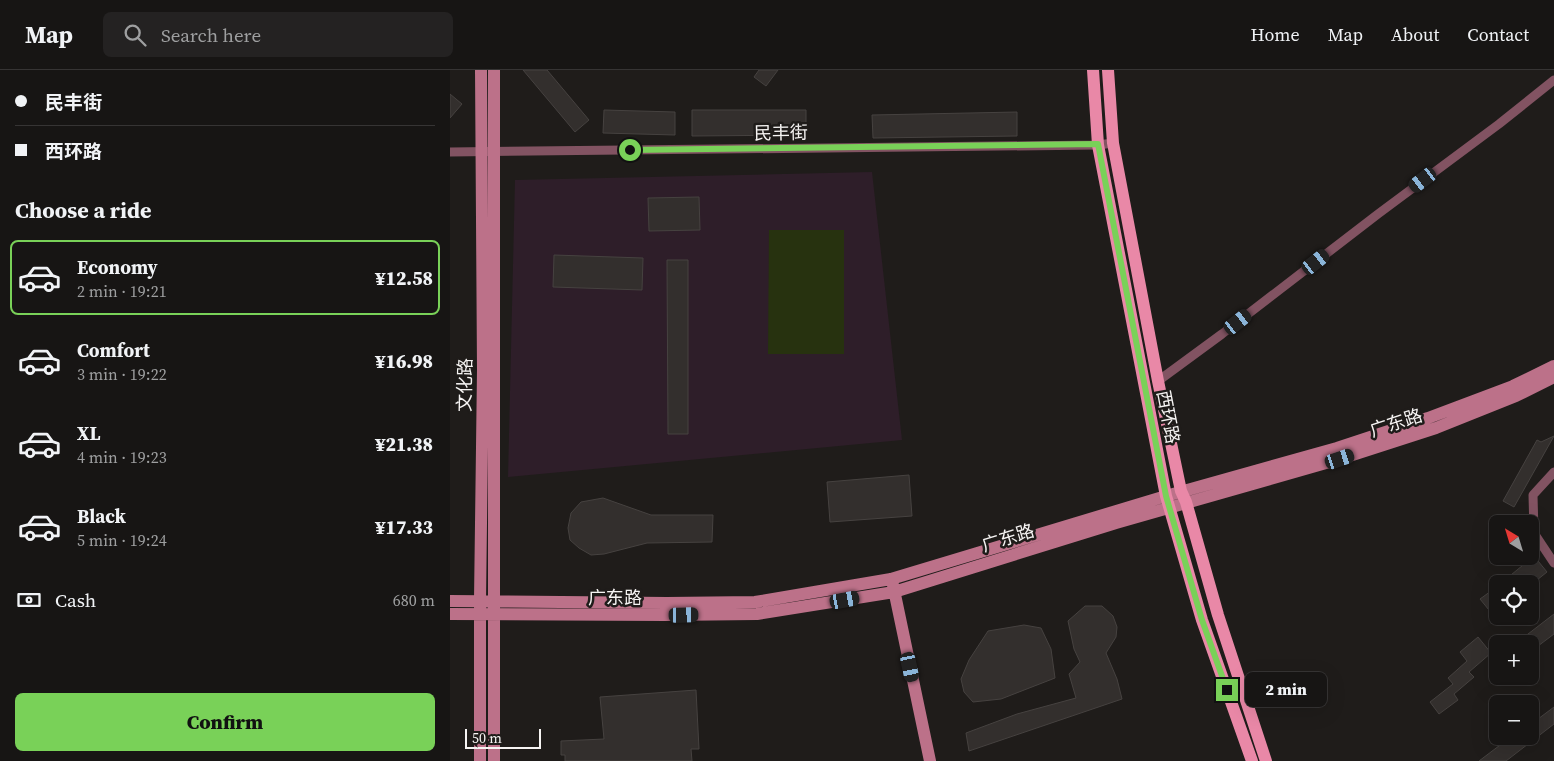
<!DOCTYPE html>
<html lang="en">
<head>
<meta charset="utf-8">
<style>
	body { margin:0; font-family:"Source Serif 4","Noto Sans SC",serif; background:#242222; color:#f1f3f6; height:100vh; display:flex; flex-direction:column; font-size:19px; white-space:nowrap }
	* { box-sizing:border-box; margin:0 }
	p { font-size:16px; color:#9e9fa0 }
	.icon { flex:none; width:28px; height:28px; fill:none; stroke:currentColor; stroke-width:2; stroke-linecap:round; stroke-linejoin:round }
	.map { position:relative; flex:1; overflow:hidden }
	.details { display:flex; flex-direction:column; background:#171514; width:450px }
	.details>* { flex:none }
	.top-card { display:grid; align-content:center; height:110px; padding:0 15px; background:#171514 }
	.needle { width:32px; rotate:322deg }
	.controls { position:absolute; left:1039px; top:445px; display:grid; gap:10px }
	.controls a { display:grid; place-items:center; width:50px; height:50px; border-radius:8px; background:#171514; box-shadow:0 5px 20px #0002,0 0 0 1px #363434; font-size:25px }
	.scale { position:absolute; left:15px; bottom:12px; width:76px; box-sizing:border-box; padding-left:5px; border:2px solid #f6f4f3; border-top:0; font-size:14px; line-height:18px; white-space:nowrap; color:#f6f4f3; -webkit-text-stroke:4px #1f1c1a; paint-order:stroke }
	.end { position:absolute; width:22px; height:22px; margin:-11px; border:6px solid #79d158; background:#111; box-shadow:0 0 0 2px #111 }
	.from { border-radius:50% }
	.bubble { position:absolute; height:35px; border-radius:8px; background:#171514; box-shadow:0 5px 20px #0002,0 0 0 1px #363434; font-size:16px; font-weight:800; line-height:35px; text-align:center }
	.car { position:absolute; width:15px; height:30px; margin:-15px -8px; border-radius:6px; box-shadow:0 0 4px 1px #0007; background:linear-gradient(#222 24%,#8ab4d8 0 40%,#222 0 76%,#8ab4d8 0 86%,#222 0) }
	.top-card b { display:flex; align-items:center; gap:18px; height:48px; font-size:19px }
	.top-card b+b { border-top:1px solid #363434 }
	.top-card i { width:12px; height:12px; background:#f1f3f6 }
	ul { padding:0; list-style:none }
	li { display:flex; align-items:center; gap:15px; height:75px; margin:0 10px 8px; padding:0 5px; border:2px solid transparent; border-radius:8px }
	li div { flex:1 }
	li b { display:block; font-size:19px }
	li em { font-style:normal; font-weight:800 }
	li.on { border-color:#79d158 }
	li>.icon { width:45px; height:45px; stroke-width:1.5 }
	h2 { padding:0 15px; font-size:22px; line-height:60px }
	.pay { display:flex; align-items:center; gap:12px; height:55px; padding:0 15px; font-size:19px }
	.pay p { margin-inline-start:auto }
	.cta { display:flex; gap:10px; margin-top:auto; padding:10px 15px }
	.cta a { flex:1; height:58px; border-radius:8px; background:#79d158; color:#111; font-size:20px; font-weight:800; line-height:58px; text-align:center }
	header { display:flex; align-items:center; gap:30px; box-sizing:border-box; height:70px; padding:0 25px; background:#171514; border-bottom:1px solid #363434 }
	header strong { font-size:24px }
	nav { display:flex; gap:28px; margin-inline-start:auto; font-size:18px }
	.search { width:350px; height:45px; background:#242222; display:flex; align-items:center; gap:12px; box-sizing:border-box; padding:0 18px; border-radius:8px; color:#9e9fa0; font-size:19px }
	main { display:flex; flex:1; min-height:0 }
	.map>svg:first-child { display:block }
	.education { fill:#2e1e29 }
	.green { fill:#27320f }
	.building { fill:#332f2d; stroke:#464240 }
	.lines { fill:none; stroke-linecap:round; stroke-linejoin:round }
	.street { stroke:#825362; stroke-width:9 }
	.secondary { stroke:#bc7189; stroke-width:12 }
	.primary { stroke:#e988a7; stroke-width:12 }
	.route { stroke:#79d158; stroke-width:6 }
	.labels { text-anchor:middle; stroke-width:5; stroke-linejoin:round; paint-order:stroke }
	.street-label { font-size:18px; fill:#f6f4f3; stroke:#1f1c1a }
</style>
</head>
<body>
<header>
<strong>Map</strong>
<div class="search"><svg class="icon" aria-label="search" viewBox="0 0 24 24"><circle cx="10" cy="10" r="6"/><path d="M15 15l6 6"/></svg>Search here</div>
<nav><a>Home</a><a>Map</a><a>About</a><a>Contact</a></nav>
</header>
<main>
<section class="details">
<div class="top-card">
<b><i class="from"></i>民丰街</b>
<b><i></i>西环路</b>
</div>
<h2>Choose a ride</h2>
<ul>
<li class="on"><svg class="icon" aria-label="car" viewBox="0 0 24 24"><path d="M5 17H2v-5l4-1 3-4h7l3 4 3 1v5h-3M9 17h6M6 11h13"/><circle cx="7" cy="17" r="2"/><circle cx="17" cy="17" r="2"/></svg><div><b>Economy</b><p>2 min · 19:21</p></div><em>¥12.58</em></li>
<li><svg class="icon" aria-label="car" viewBox="0 0 24 24"><path d="M5 17H2v-5l4-1 3-4h7l3 4 3 1v5h-3M9 17h6M6 11h13"/><circle cx="7" cy="17" r="2"/><circle cx="17" cy="17" r="2"/></svg><div><b>Comfort</b><p>3 min · 19:22</p></div><em>¥16.98</em></li>
<li><svg class="icon" aria-label="car" viewBox="0 0 24 24"><path d="M5 17H2v-5l4-1 3-4h7l3 4 3 1v5h-3M9 17h6M6 11h13"/><circle cx="7" cy="17" r="2"/><circle cx="17" cy="17" r="2"/></svg><div><b>XL</b><p>4 min · 19:23</p></div><em>¥21.38</em></li>
<li><svg class="icon" aria-label="car" viewBox="0 0 24 24"><path d="M5 17H2v-5l4-1 3-4h7l3 4 3 1v5h-3M9 17h6M6 11h13"/><circle cx="7" cy="17" r="2"/><circle cx="17" cy="17" r="2"/></svg><div><b>Black</b><p>5 min · 19:24</p></div><em>¥17.33</em></li>
</ul>
<div class="pay"><svg class="icon" aria-label="cash" viewBox="0 0 24 24"><path d="M3 7h18v10H3z"/><circle cx="12" cy="12" r="2"/></svg>Cash<p>680 m</p></div>
<div class="cta"><a>Confirm</a></div>
</section>
<div class="map">
<svg width="1104" height="691" viewBox="0 0 1104 691">
	<rect width="100%" height="100%" fill="#1f1c1a"/>
	<!-- education -->
	<path class="education" d="M422,102L452,370L58,407L65,110Z"/>
	<!-- green -->
	<path class="green" d="M319,160H394V284H318Z"/>
	<!-- building -->
	<path class="building" d="M73,0H97L139,50L125,62Z
		M309,0H328L316,16L304,7Z
		M0,24L12,34L0,48Z
		M154,40L225,42V65L153,63Z
		M242,40H356V65L242,66Z
		M567,42V66L423,68L422,45Z
		M249,127L250,160L199,161L198,128Z
		M104,185L193,188L192,220L103,217Z
		M217,190H238V364H218Z
		M1104,366L1064,437L1053,431L1087,370L1091,372Z
		M459,405L462,446L380,452L377,412Z
		M153,428L201,445H263L262,472L197,473L154,484L141,485L129,478L120,470L118,458L121,443L131,432Z
		M1084,486L1097,502L1082,514H1050Z
		M1048,516V541L1043,545L1030,529Z
		M635,536H652L663,546L667,557L666,567L656,583L667,609L672,629L519,681L516,663L567,644L626,628L619,604L630,592L624,579L618,551Z
		M1104,544V564L1080,582V574H1065Z
		M574,555L591,558L601,579L605,608L551,629L523,632L514,622L511,609L519,590L538,561Z
		M1028,567L1041,583L1019,602L1024,607L1004,624L1008,630L989,644L980,632L1003,614L998,608L1017,591L1010,582Z
		M246,620L249,679H241L242,691H115V685H111V671L154,669L150,627Z
		M1104,637V654L1056,691H1029L1062,666H1080V655Z"/>
	<g class="lines">
		<!-- street -->
		<path class="street" d="M0,82L648,75L663,73
			M708,311L772,264L928,144L1049,54L1104,10
			M1104,402L1083,425L1084,463L1104,493"/>
		<!-- secondary -->
		<path class="secondary" d="M44,0V691
			M443,515L480,691
			M0,531L217,533L305,532L441,509L716,426L887,378L978,348L1063,316L1104,296
			M0,544L216,545L307,544L444,522L666,453L890,389L986,358L1066,326L1104,307
			M30,691V530L33,300L31,0"/>
		<!-- primary -->
		<path class="primary" d="M643,0L648,75L716,426L752,550L802,691
			M658,0L663,73L708,311L731,421L736,432L768,545L816,691"/>
	</g>
	<g class="lines">
		<!-- route -->
		<path class="route" d="M180,80L648,74L716,426L752,550L777,620"/>
	</g>
	<g class="labels">
		<!-- street labels -->
		<g class="street-label">
			<text transform="translate(331 63) rotate(-1)" y="6">民丰街</text>
			<text transform="translate(15 315) rotate(-89)" y="6">文化路</text>
			<text transform="translate(718 347) rotate(79)" y="6">西环路</text>
			<text transform="translate(946 353) rotate(-18)" y="6">广东路</text>
			<text transform="translate(558 468) rotate(-17)" y="6">广东路</text>
			<text x="165" y="534">广东路</text>
		</g>
	</g>
</svg>
<div class="controls">
<a><svg class="needle" viewBox="-14 -14 28 28"><path d="M0-13l5 13h-10z" fill="#e53935"/><path d="M0 13l5-13h-10z" fill="#9e9fa0"/></svg></a>
<a><svg class="icon" aria-label="locate" viewBox="0 0 24 24"><circle cx="12" cy="12" r="6"/><path d="M12 2v4M12 18v4M2 12h4M18 12h4"/></svg></a>
<a>+</a>
<a>−</a>
</div>
<div class="scale">50 m</div>
<i class="end from" style="left:180px;top:80px"></i>
<i class="end" style="left:777px;top:620px"></i>
<div class="bubble" style="left:795px;top:602px;width:82px">2 min</div>
<i class="car" style="left:973px;top:110px;rotate:233deg"></i>
<i class="car" style="left:866px;top:192px;rotate:52deg"></i>
<i class="car" style="left:788px;top:252px;rotate:52deg"></i>
<i class="car" style="left:890px;top:389px;rotate:72deg"></i>
<i class="car" style="left:395px;top:530px;rotate:80deg"></i>
<i class="car" style="left:234px;top:545px;rotate:89deg"></i>
<i class="car" style="left:460px;top:597px;rotate:168deg"></i>
</div>
</main>
</body>
</html>
